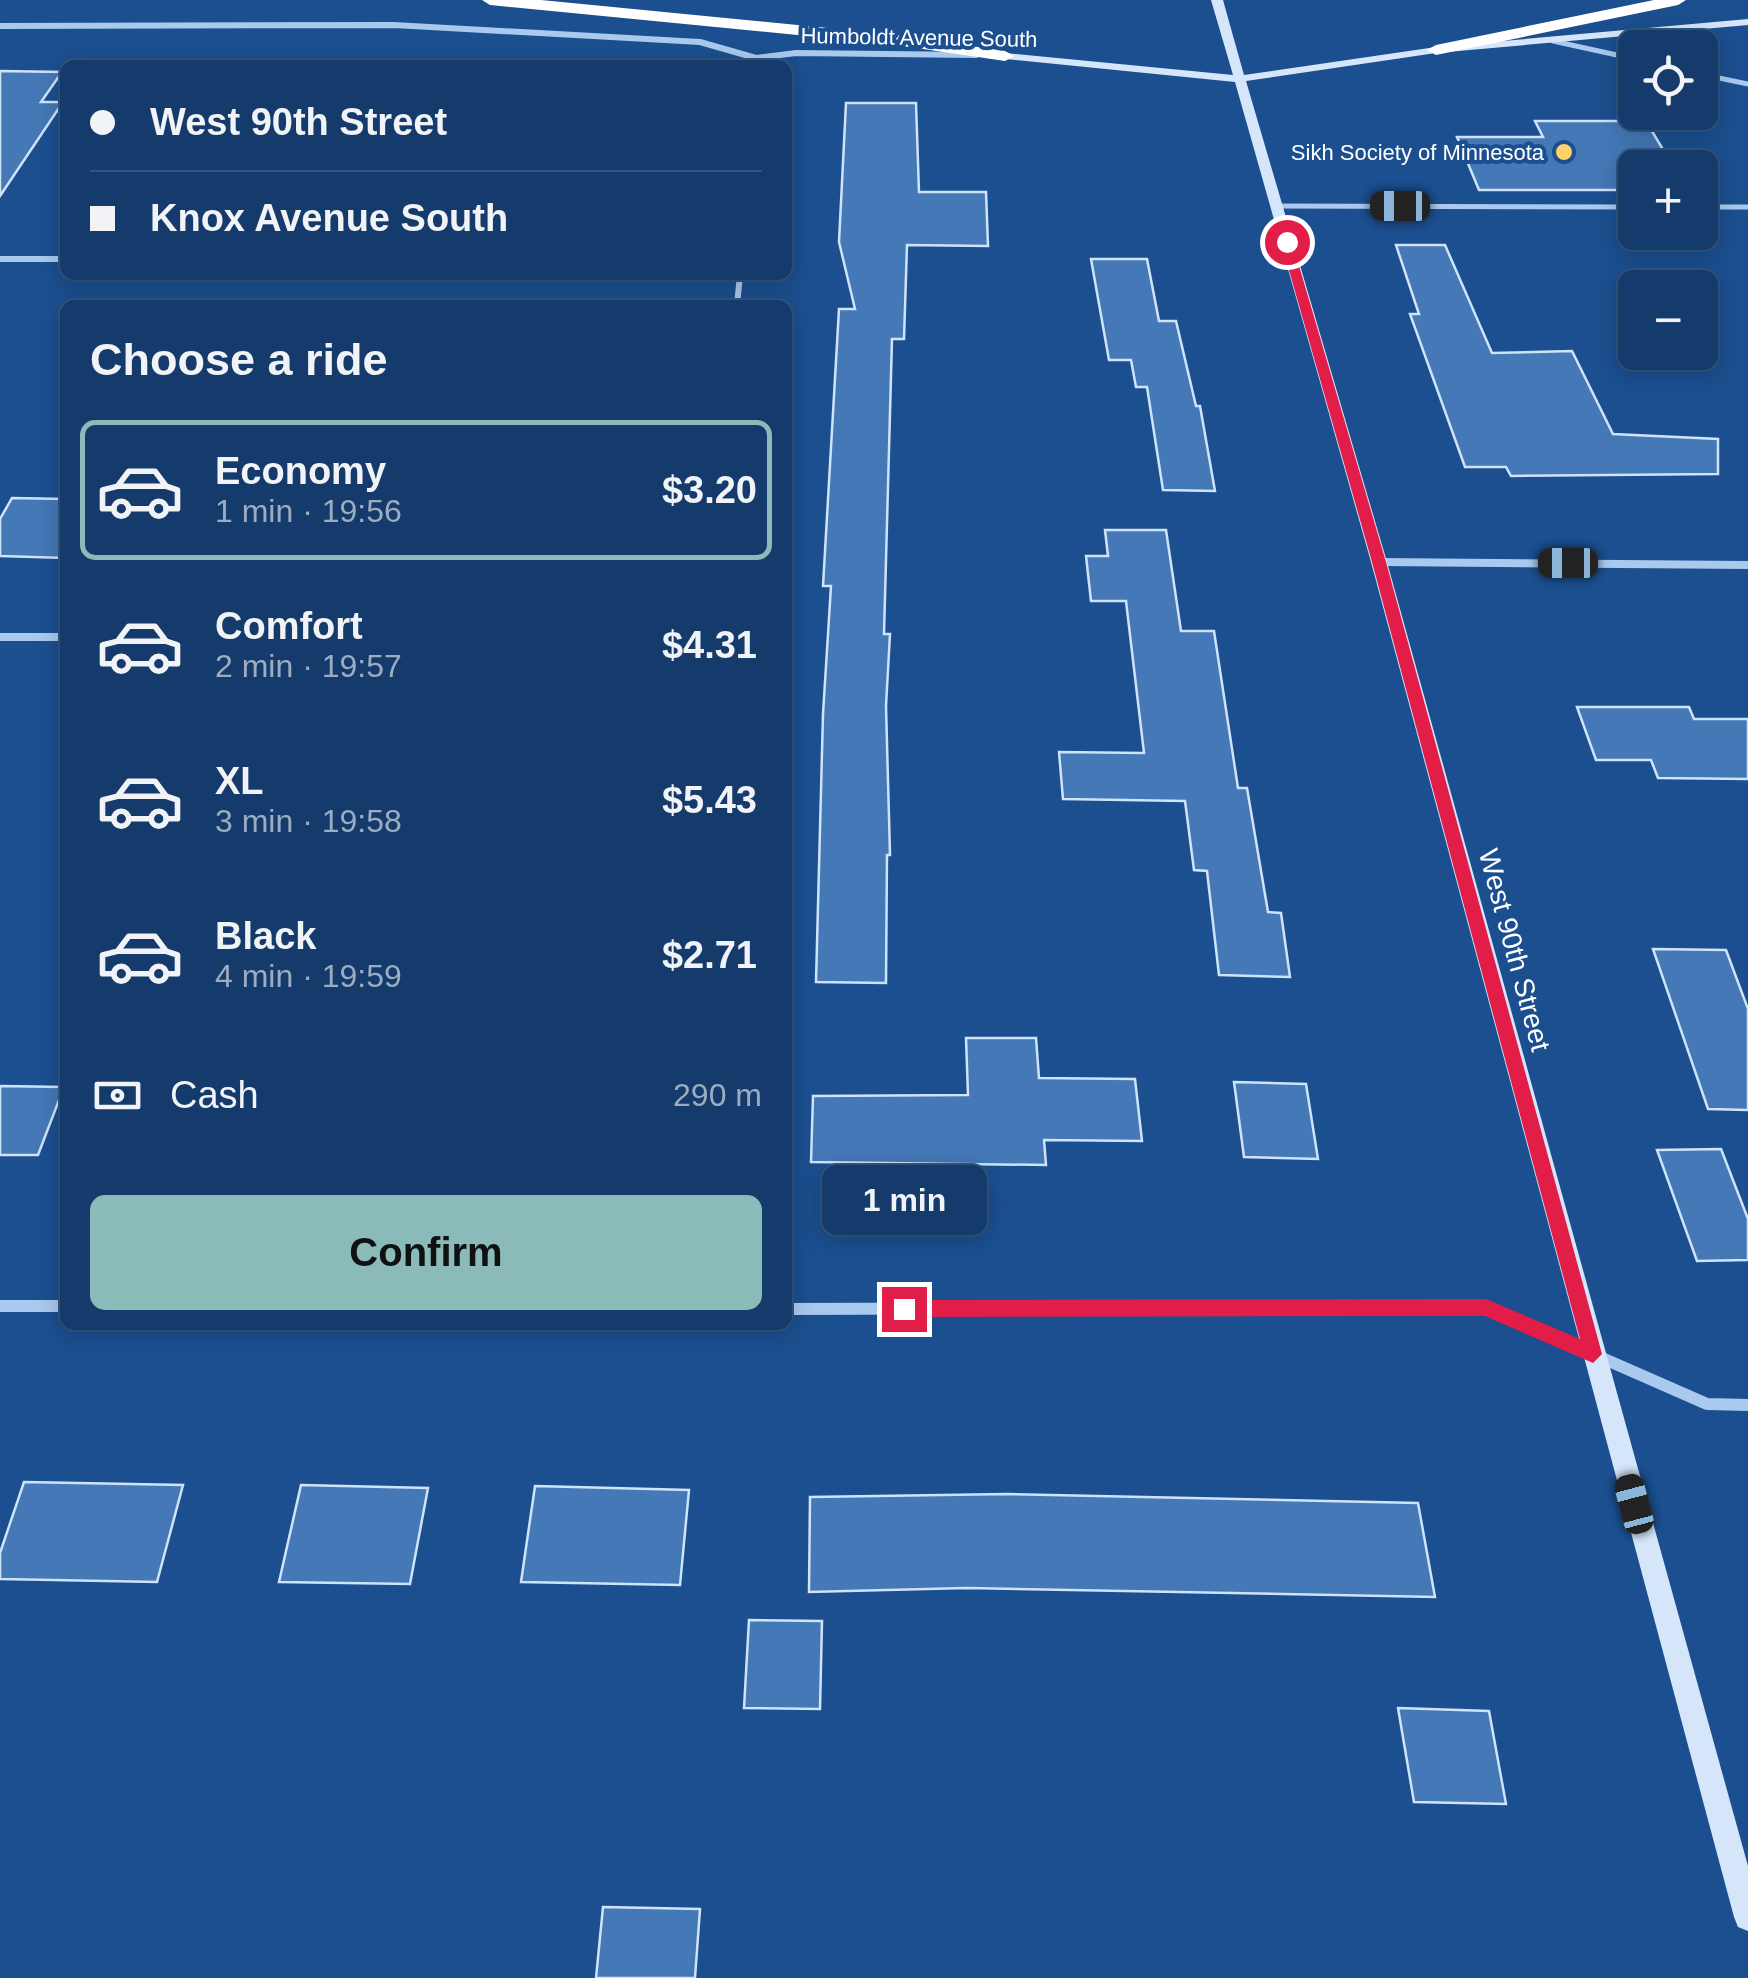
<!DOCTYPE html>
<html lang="en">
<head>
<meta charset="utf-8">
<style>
	body { margin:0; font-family:Helvetica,sans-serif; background:#214673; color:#f1f3f6; height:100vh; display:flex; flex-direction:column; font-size:38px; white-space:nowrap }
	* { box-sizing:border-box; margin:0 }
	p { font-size:32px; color:#9dadc1 }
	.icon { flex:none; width:55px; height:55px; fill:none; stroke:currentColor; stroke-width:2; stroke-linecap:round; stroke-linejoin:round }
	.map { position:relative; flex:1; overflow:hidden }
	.panel { position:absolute; left:60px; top:300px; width:732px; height:1030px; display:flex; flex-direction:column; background:#143b6b; border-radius:15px; box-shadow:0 5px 25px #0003,0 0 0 2px #33557e }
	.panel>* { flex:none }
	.top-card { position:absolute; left:60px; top:60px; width:732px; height:220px; border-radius:15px; box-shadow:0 5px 25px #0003,0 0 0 2px #33557e; display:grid; align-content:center; height:220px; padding:0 30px; background:#143b6b }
	.tools { position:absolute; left:1618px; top:30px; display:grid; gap:20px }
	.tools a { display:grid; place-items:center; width:100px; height:100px; border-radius:15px; background:#143b6b; box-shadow:0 5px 25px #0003,0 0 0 2px #33557e; font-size:50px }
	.end { position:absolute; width:45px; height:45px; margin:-22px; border:12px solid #e11d48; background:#fff; box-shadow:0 0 0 5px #fff }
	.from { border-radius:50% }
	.bubble { position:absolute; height:70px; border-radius:15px; background:#143b6b; box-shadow:0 5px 25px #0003,0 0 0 2px #33557e; font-size:32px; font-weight:600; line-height:70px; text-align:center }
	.car { position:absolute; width:30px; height:60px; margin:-30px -15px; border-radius:12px; box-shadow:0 0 8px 2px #0007; background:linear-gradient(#222 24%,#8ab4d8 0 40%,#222 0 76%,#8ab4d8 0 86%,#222 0) }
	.top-card b { display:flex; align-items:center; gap:35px; height:95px; font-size:38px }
	.top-card b+b { border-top:2px solid #33557e }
	.top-card i { width:25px; height:25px; background:#f1f3f6 }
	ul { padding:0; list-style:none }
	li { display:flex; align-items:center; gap:30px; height:140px; margin:0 20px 15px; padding:0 10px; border:5px solid transparent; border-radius:15px }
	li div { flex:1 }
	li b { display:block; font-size:38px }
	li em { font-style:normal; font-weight:600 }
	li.on { border-color:#8bbbb9 }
	li>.icon { width:90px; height:90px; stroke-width:1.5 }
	h2 { padding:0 30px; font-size:45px; line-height:120px }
	.pay { display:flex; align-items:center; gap:25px; height:110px; padding:0 30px; font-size:38px }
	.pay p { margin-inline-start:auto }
	.button { display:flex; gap:20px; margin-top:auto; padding:20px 30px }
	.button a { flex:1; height:115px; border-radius:15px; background:#8bbbb9; color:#111; font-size:40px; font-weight:600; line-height:115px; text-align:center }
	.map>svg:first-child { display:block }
	.building { fill:#4478b7; stroke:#cfe3fa; stroke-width:2.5 }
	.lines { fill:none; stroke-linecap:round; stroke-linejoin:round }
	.lane { stroke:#a9c9ee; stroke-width:5 }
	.street-far2 { stroke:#a9c9ee; stroke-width:6 }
	.street-far1 { stroke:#a9c9ee; stroke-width:8 }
	.street { stroke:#a9c9ee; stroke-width:12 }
	.secondary { fill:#d6e6fa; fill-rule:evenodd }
	.highway { fill:#fff; fill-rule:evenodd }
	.route { fill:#e11d48 }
	.poi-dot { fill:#ffd166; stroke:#1b4f8f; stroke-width:4 }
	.labels { text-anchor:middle; stroke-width:8; stroke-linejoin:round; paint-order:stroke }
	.far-street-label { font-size:22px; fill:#fff; stroke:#1b4f8f }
	.far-poi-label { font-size:22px; fill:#fff; stroke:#1b4f8f; text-anchor:end }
	.street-label { font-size:28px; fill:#fff; stroke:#1b4f8f }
</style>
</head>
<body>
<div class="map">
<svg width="1748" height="1978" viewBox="0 0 1748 1978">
	<rect width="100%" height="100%" fill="#1b4f8f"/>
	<!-- building -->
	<path class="building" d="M0,71L62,72L41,102H63L0,196Z
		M846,103H916L919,192H986L988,246L907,245L904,339H892L884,634H890L886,706L890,855H887L886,983L816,982L823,714L831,586H823L839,309H855L839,242Z
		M1535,121H1646L1674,168H1635V190H1479L1457,137H1543Z
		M1396,245H1445L1492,353L1572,351L1613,434L1718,439V474L1511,476L1506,467H1465L1410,314H1419Z
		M1091,259H1147L1159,321H1176L1196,406H1200L1215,491L1163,490L1147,387H1136L1131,360H1109Z
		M12,498L65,499V558L0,556V519Z
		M1105,530H1166L1181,631H1214L1238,788H1247L1268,912L1281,913L1290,977L1219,975L1207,871L1194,870L1185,801L1063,799L1059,752L1144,753L1126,601H1091L1086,556H1108Z
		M1577,707H1689L1694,719H1748V779L1658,778L1651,760H1596Z
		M1653,949L1726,950L1748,1009V1110L1708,1109Z
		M966,1038H1036L1039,1078L1135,1079L1142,1141L1044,1140L1046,1165L811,1162L813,1096L968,1095Z
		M1234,1082L1306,1084L1318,1159L1244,1157Z
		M0,1086L64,1087L38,1155H0Z
		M1721,1149L1748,1219V1260L1697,1261L1657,1150Z
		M24,1482L183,1485L157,1582L0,1579V1553Z
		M301,1485L428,1488L410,1584L279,1582Z
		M535,1486L689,1490L680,1585L521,1582Z
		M1008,1494L1418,1503L1435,1597L967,1588L809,1592L810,1497Z
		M749,1620L822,1621L820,1709L744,1708Z
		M1398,1708L1489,1711L1506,1804L1414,1802Z
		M603,1907L700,1909L695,1978H596Z"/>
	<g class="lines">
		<!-- lane -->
		<path class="lane" d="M1553,41L1635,59
			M1700,74L1748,84
			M1276,206L1635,207
			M1700,207H1748"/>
		<!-- street-far2 -->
		<path class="street-far2" d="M0,26L394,25L700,42L756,58L796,53L976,55
			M0,259H65
			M737,305L740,275"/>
		<!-- street-far1 -->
		<path class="street-far1" d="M1379,562L1748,565
			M0,637H65"/>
		<!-- street -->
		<path class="street" d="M0,1306H65
			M788,1309L1486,1307L1707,1404L1748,1405"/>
		<!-- secondary -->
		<path class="secondary" d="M1211,0H1223L1244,75L1436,47L1748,19V25L1436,53L1246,81L1387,562L1748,1866V1931L1738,1927L1734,1917L1371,562L1235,82L1005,59L999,56L1005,53L1233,75Z"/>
		<!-- highway -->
		<path class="highway" d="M482,0H541L889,34L1005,51L1014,56L1005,61L889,44L490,5Z
			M1654,0H1686L1678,5L1436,55L1427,50L1436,45Z"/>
	</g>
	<!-- route -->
	<path class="route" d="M1287,238L1292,242L1386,562L1602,1354L1593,1363L1485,1316L904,1317L894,1309L904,1300L1486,1299L1580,1339L1372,562L1281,242Z"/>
	<!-- markers -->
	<circle class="poi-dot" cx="1564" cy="152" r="10"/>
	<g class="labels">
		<!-- far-street labels -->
		<g class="far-street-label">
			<text transform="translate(919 37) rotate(1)" y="8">Humboldt Avenue South</text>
		</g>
		<!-- far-poi labels -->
		<g class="far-poi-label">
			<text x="1544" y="160">Sikh Society of Minnesota</text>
		</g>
		<!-- street labels -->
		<g class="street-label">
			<text transform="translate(1515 950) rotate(75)" y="10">West 90th Street</text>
		</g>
	</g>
</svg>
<div class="tools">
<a><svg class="icon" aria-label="locate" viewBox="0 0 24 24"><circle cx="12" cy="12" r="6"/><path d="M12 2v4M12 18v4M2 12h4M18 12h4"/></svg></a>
<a>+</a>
<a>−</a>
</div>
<i class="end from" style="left:1287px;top:242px"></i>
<i class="end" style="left:904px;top:1309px"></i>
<div class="bubble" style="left:822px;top:1165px;width:165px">1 min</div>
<i class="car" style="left:1400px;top:206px;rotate:270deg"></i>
<i class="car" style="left:1568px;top:563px;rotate:270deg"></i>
<i class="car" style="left:1634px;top:1504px;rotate:345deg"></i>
<div class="top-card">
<b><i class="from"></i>West 90th Street</b>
<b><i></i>Knox Avenue South</b>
</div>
<section class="panel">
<h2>Choose a ride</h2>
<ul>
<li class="on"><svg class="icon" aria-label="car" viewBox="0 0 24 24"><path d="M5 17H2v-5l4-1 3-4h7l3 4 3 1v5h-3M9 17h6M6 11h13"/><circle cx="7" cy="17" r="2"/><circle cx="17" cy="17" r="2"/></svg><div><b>Economy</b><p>1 min · 19:56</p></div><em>$3.20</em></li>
<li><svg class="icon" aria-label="car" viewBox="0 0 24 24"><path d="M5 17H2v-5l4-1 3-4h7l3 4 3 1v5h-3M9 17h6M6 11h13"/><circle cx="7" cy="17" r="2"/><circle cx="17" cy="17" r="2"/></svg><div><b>Comfort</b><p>2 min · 19:57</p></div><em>$4.31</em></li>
<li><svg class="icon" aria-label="car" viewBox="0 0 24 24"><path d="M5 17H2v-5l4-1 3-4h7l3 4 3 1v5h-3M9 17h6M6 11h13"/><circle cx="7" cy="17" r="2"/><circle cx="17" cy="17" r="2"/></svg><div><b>XL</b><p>3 min · 19:58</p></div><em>$5.43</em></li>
<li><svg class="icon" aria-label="car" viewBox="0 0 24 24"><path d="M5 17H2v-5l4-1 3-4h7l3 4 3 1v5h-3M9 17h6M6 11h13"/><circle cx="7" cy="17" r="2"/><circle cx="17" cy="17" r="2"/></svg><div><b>Black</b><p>4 min · 19:59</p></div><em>$2.71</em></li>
</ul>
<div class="pay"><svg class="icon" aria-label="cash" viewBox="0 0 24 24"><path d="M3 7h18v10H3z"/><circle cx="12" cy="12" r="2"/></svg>Cash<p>290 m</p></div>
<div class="button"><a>Confirm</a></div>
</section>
</div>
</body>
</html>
